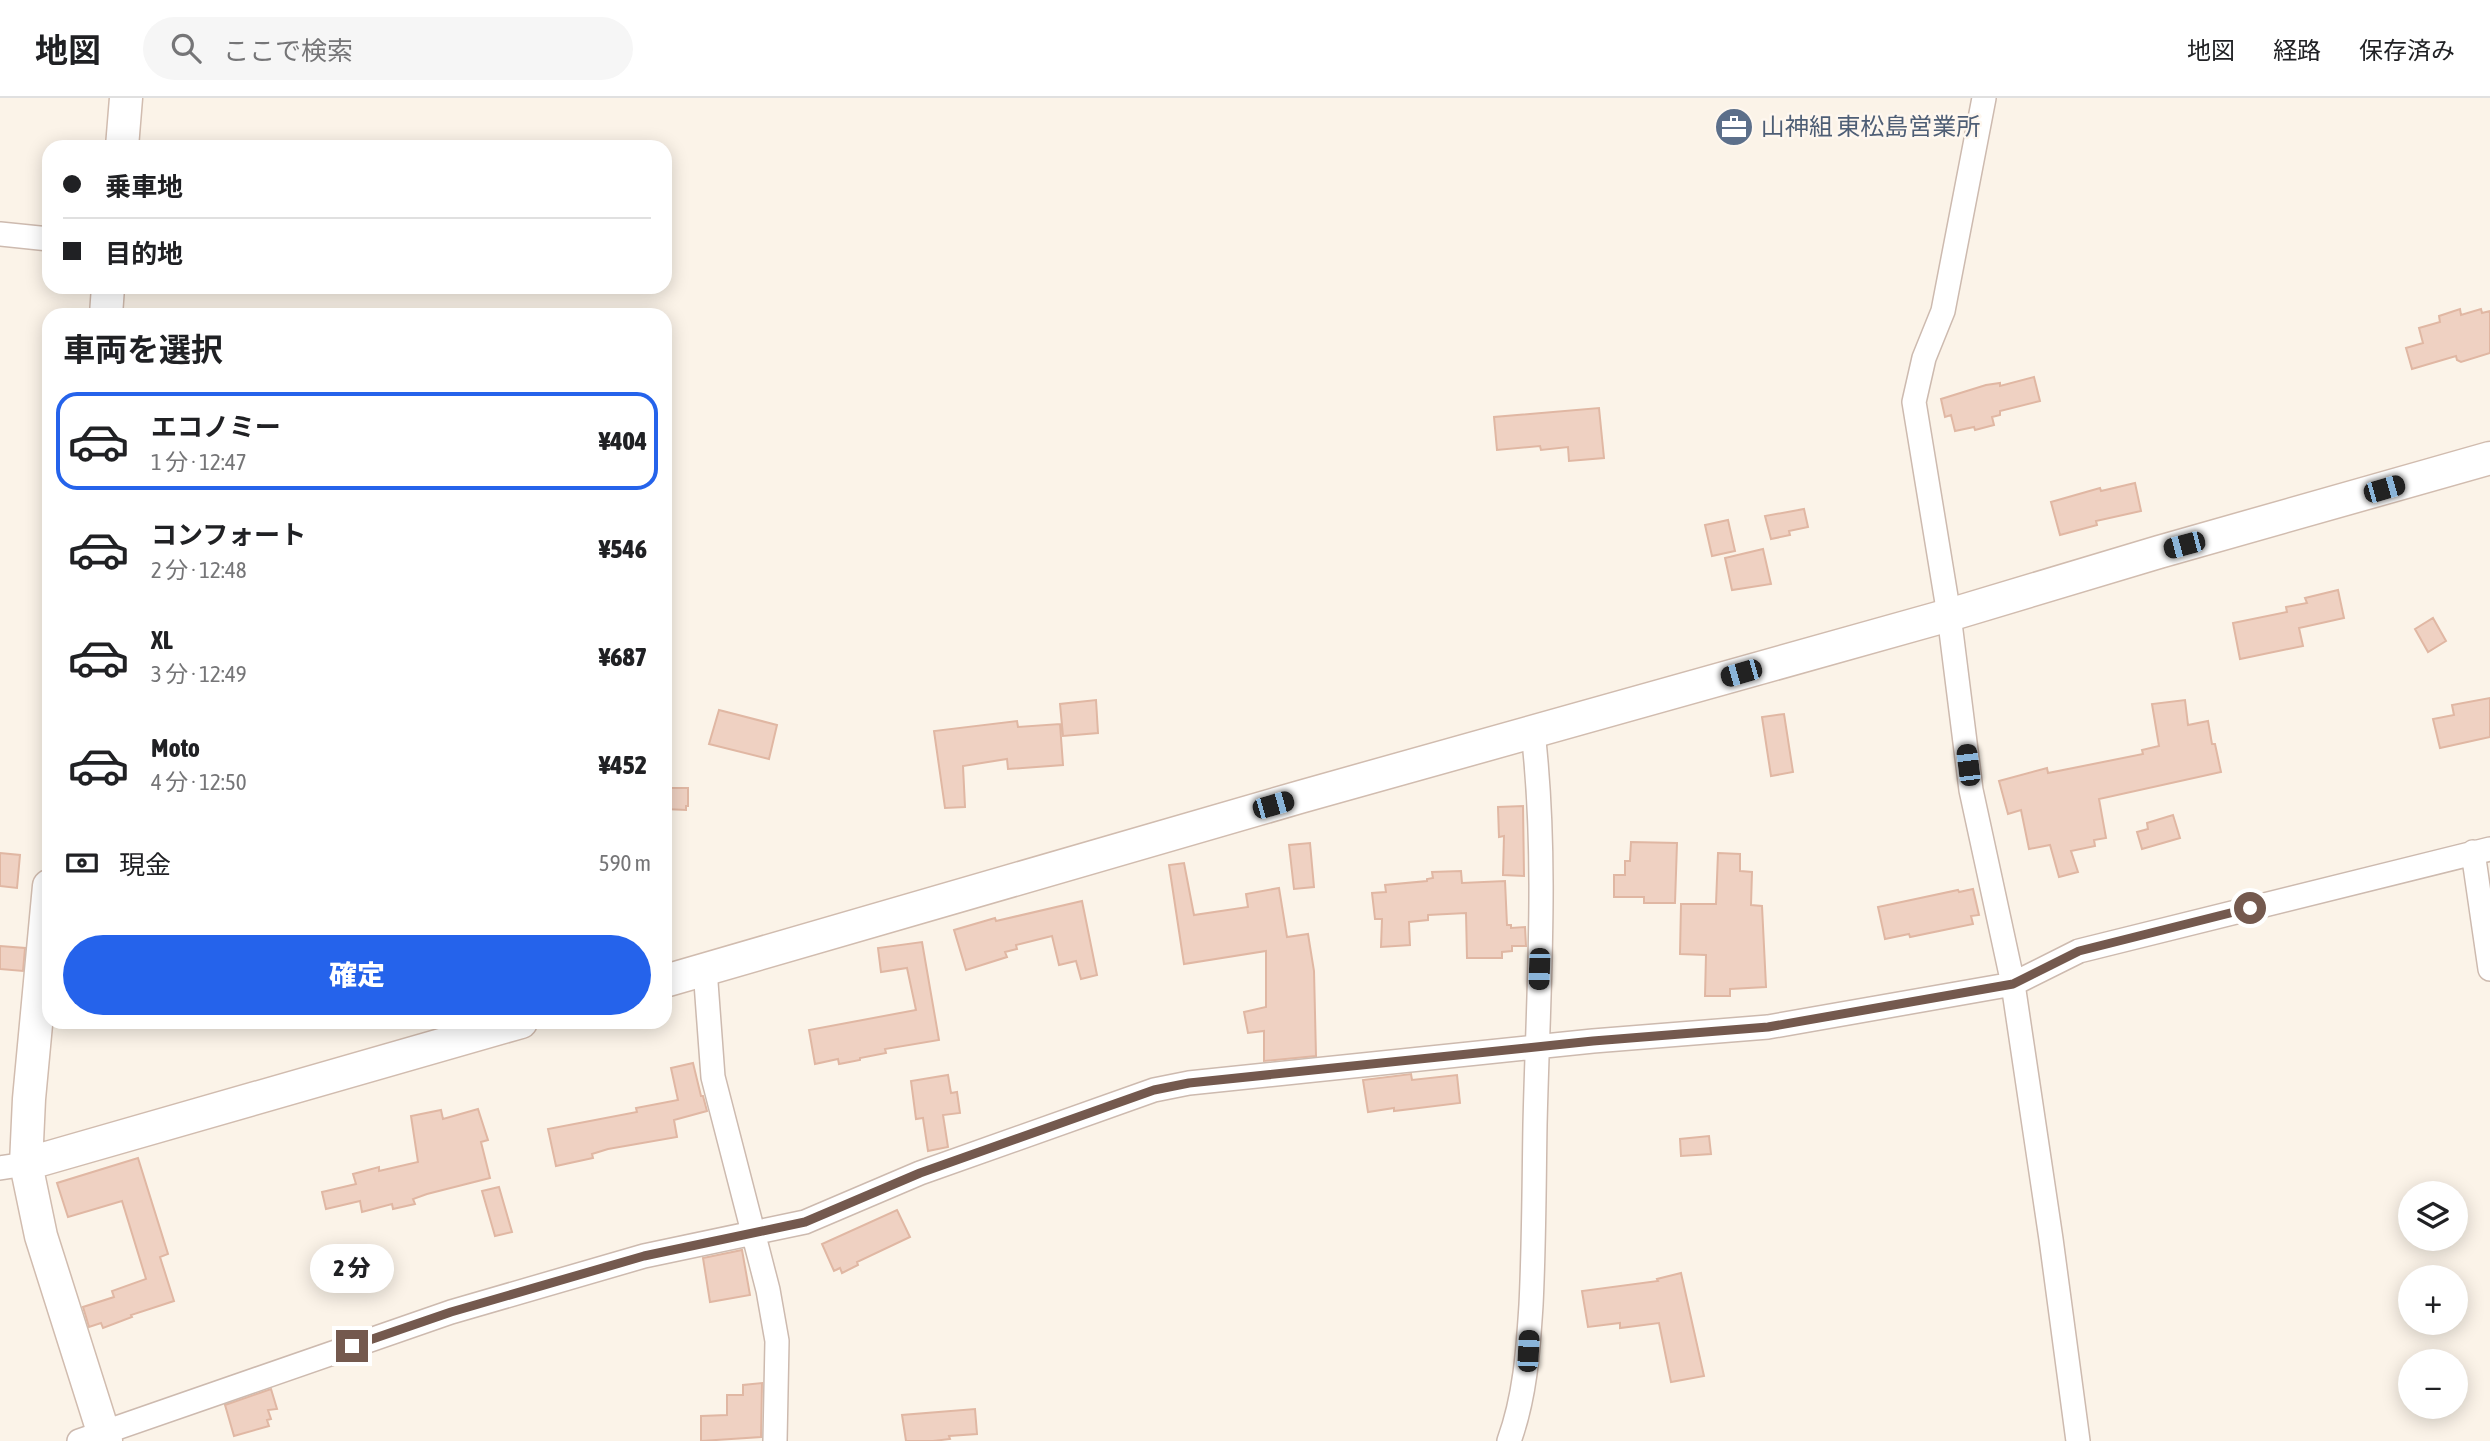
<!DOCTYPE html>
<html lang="ja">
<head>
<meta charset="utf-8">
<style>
	body { margin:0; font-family:"Asap Condensed","Noto Sans JP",sans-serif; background:#f6f6f6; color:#202124; height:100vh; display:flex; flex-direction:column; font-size:26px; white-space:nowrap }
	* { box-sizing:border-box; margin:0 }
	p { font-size:23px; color:#757577 }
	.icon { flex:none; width:38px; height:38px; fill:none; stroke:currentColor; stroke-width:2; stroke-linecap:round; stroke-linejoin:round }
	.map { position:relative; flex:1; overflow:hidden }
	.side { position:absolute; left:42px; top:210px; width:630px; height:721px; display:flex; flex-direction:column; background:#fff; border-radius:21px; box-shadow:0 4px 18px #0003 }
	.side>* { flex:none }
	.hud { position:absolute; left:42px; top:42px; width:630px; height:154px; border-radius:21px; box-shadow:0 4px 18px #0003; display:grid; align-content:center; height:154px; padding:0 21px; background:#fff }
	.fabs { position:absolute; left:2398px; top:1083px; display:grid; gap:14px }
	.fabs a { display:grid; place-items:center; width:70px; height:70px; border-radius:50%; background:#fff; box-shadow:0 4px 18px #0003; font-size:35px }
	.end { position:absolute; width:32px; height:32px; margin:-16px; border:9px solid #74594e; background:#fff; box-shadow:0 0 0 4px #fff }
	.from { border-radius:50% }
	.bubble { position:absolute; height:49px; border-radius:24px; background:#fff; box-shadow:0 4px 18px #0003; font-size:23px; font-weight:800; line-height:49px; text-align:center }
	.car { position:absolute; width:21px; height:42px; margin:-21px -10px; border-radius:9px; box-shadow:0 0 5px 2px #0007; background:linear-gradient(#222 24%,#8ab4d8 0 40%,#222 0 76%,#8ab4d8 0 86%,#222 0) }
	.hud b { display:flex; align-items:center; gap:24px; height:66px; font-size:26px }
	.hud b+b { border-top:2px solid #e0e0e0 }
	.hud i { width:18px; height:18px; background:#202124 }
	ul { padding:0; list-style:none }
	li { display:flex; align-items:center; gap:21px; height:98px; margin:0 14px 10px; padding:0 7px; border:4px solid transparent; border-radius:21px }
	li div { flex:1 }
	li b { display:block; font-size:26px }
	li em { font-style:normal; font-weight:800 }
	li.selected { border-color:#2563eb }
	li>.icon { width:63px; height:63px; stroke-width:1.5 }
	h2 { padding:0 21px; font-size:32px; line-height:84px }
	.pay { display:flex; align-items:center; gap:18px; height:77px; padding:0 21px; font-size:26px }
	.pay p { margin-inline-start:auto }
	.button { display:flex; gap:14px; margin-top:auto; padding:14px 21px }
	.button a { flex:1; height:80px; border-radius:42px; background:#2563eb; color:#fff; font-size:28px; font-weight:800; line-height:80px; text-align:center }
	header { display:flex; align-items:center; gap:42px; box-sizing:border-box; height:98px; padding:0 35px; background:#fff; border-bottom:2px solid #e0e0e0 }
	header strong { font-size:33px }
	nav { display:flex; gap:38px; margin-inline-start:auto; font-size:24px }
	.search { width:490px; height:63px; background:#f6f6f6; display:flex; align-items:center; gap:18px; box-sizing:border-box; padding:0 24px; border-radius:38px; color:#757577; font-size:26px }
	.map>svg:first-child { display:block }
	.building { fill:#efd1c2; stroke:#e0b7a3; stroke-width:2 }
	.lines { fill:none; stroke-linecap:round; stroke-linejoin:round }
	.street-casing { stroke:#cdbaaf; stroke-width:26 }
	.secondary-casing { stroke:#d1bcaf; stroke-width:35 }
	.street { stroke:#fff; stroke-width:23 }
	.secondary { stroke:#fff; stroke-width:32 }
	.route { stroke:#74594e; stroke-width:9 }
	.labels { text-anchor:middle; stroke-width:5; stroke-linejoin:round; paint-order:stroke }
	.service-label { font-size:24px; fill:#4e5e75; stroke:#fef7ef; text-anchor:start }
</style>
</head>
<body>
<header>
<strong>地図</strong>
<div class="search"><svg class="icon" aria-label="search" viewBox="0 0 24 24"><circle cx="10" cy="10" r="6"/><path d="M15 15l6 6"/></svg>ここで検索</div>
<nav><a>地図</a><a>経路</a><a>保存済み</a></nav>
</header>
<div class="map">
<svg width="2490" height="1343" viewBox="0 0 2490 1343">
	<rect width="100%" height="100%" fill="#fbf3e8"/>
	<!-- building -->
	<path class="building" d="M2460,211L2461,217L2481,211L2482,215L2490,213V255L2461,264L2457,262L2456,258L2412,271L2406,250L2423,245L2419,230L2440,224L2439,218Z
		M2034,279L2040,303L2000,313V317L1992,319L1994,327L1975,332L1974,329L1955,333L1951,317L1945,319L1941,301L1986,287L2000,285V288Z
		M1599,310L1604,360L1569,363L1568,349L1541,352L1540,348L1497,352L1494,319Z
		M2135,385L2141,413L2096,423L2097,427L2060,437L2051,404L2100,390L2101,393Z
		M1804,411L1808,429L1789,433L1790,437L1771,441L1765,418Z
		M1728,422L1735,453L1712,458L1705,427Z
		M1763,451L1771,486L1732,492L1725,460Z
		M2338,492L2344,520L2299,530L2303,548L2240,561L2233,525L2287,514L2286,509L2307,505L2305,500Z
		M2433,520L2446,543L2428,554L2415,531Z
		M2490,600V639L2440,650L2433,621L2454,617L2452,607Z
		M1096,602L1098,635L1063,638L1060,606Z
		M2185,602L2188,627L2208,623L2212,646H2215L2221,674L2099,701L2106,740L2094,742L2095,748L2071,753L2078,774L2059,779L2050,747L2029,751L2021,712L2008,716L1999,683L2047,670L2048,675L2143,656L2142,652L2159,648L2152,606Z
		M719,612L777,627L769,661L709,646Z
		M1784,616L1793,674L1771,678L1762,619Z
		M1017,623L1018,629L1060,626L1063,667L1008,671L1007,661L963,668L965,709L945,710L934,633Z
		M665,690H688V708H686V712L665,711Z
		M1523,708L1524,778L1503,777L1504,738L1499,739L1498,709Z
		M2173,717L2180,740L2142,751L2137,734L2148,731L2147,725Z
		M1631,744L1677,745L1675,805H1644V799H1614V777H1625V763H1630Z
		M1310,745L1314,789L1294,791L1289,747Z
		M0,755L20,757L17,790L0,788Z
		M1718,755L1740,756V773L1752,774L1751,807L1762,808L1766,889L1730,891V898H1705L1706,857L1680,856L1681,806H1716Z
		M1184,765L1194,817L1248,809L1246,796L1279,790L1287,839L1308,836L1314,873L1316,958L1264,963V933L1248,935L1244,914L1266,909V853L1184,866L1169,767Z
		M1461,773L1462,785L1505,783L1507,827H1511V830L1525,829L1526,848H1512V853L1502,854V860H1467L1466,815L1428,817V822L1409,824L1410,847L1381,849L1382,821H1375L1372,795L1386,794L1385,787L1427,783V781L1433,780L1432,774Z
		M1973,791L1979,817L1971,818L1973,826L1910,839L1909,836L1885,841L1878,809L1958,792L1959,794Z
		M1082,803L1097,877L1081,881L1076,863L1059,867L1052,838L1016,847L1017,851L1005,854L1007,859L966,872L954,832L995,820L996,823Z
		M922,844L939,942L885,951L886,955L860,960V962L839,966L838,961L815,966L809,932L916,912L907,870L881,874L878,850Z
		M0,848L25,850L23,873L0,871Z
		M693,965L701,998H703L707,1013L674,1022L677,1039L608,1051L592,1056L593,1060L556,1068L548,1031L637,1014L636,1010L678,1002L671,970Z
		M1411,976L1412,982L1457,977L1460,1005L1394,1013V1010L1368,1014L1363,982Z
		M948,977L951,995L957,994L960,1015L943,1017L948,1049L928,1053L923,1020L916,1021L911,983Z
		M478,1011L488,1042L481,1044L490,1080L427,1096L413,1101L415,1106L393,1111L392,1106L362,1114L360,1103L326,1111L322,1094L356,1086L353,1076L379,1069V1073L418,1064L411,1018L441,1012L443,1021Z
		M1709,1038L1711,1056L1681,1058L1680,1041Z
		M138,1060L168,1156L160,1159L174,1203L131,1217L132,1219L103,1230L101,1225L89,1229L83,1209L114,1199L112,1193L146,1181L122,1103L68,1119L57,1085Z
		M499,1089L512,1134L495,1138L482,1093Z
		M897,1112L910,1139L857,1164L858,1167L842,1175L840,1170L834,1173L822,1146Z
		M742,1152L750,1197L710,1204L703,1160Z
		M1681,1175L1704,1278L1671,1284L1659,1225L1620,1230V1225L1588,1229L1582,1193L1658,1183L1657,1181Z
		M762,1285L761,1339L701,1343V1318L727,1317V1297H743V1287Z
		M271,1291L277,1311L268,1312L271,1321L267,1322L269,1328L234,1338L225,1307Z
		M975,1311L977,1336L949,1338L950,1341L933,1343H906L902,1317Z"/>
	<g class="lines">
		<defs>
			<path id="street" d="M1984,0L1943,213L1924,260L1914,304L1949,517L1971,692L2013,886L2051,1141L2078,1343
				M0,136L49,141
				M2473,754L2490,871
				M705,871L713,979L768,1192L777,1243L775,1343
				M0,1070L26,1066
				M79,1343L451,1214L644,1158L805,1124L920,1075L1154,992L1189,985L1593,943L1768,929L2013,886L2079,853L2490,751
				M1509,1343C1525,1299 1528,1254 1531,1207C1534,1147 1534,1087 1535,1027C1538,896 1548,764 1533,634"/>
			<path id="secondary" d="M122,49L126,0
				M106,217L108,189
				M49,788L29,1001L26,1066L41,1138L106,1343
				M665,883L1300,699L1949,517L2159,454L2490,360
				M26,1066L521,924"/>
		</defs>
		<!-- street casing -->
		<use href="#street" class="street-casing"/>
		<!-- secondary casing -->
		<use href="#secondary" class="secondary-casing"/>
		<!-- street -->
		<use href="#street" class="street"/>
		<!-- secondary -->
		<use href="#secondary" class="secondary"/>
	</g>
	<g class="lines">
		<!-- route -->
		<path class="route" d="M352,1248L451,1214L644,1158L805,1124L920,1075L1154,992L1189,985L1593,943L1768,929L2013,886L2079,853L2250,810"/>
	</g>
	<!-- icons -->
	<defs>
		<symbol id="office-disc" viewBox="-11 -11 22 22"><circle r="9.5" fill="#5c6f8a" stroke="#fef7ef"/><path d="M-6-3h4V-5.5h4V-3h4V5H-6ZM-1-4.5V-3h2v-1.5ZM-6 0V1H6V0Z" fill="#fff"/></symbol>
	</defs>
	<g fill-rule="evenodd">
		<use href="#office-disc" x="1712" y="7" width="44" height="44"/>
	</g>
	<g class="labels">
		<!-- service labels -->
		<g class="service-label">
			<text x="1761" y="37">山神組 東松島営業所</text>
		</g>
	</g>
</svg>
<div class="fabs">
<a><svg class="icon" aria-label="layers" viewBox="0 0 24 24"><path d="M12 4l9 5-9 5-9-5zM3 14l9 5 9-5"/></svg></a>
<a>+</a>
<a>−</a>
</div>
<i class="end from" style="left:2250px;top:810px"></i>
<i class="end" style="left:352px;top:1248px"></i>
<div class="bubble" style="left:310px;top:1146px;width:84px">2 分</div>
<i class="car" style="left:2384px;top:391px;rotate:74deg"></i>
<i class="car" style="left:2184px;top:447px;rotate:255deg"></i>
<i class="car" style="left:1741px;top:575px;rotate:254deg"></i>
<i class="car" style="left:1968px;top:667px;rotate:353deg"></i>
<i class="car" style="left:1273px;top:707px;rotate:74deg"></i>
<i class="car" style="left:1539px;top:871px;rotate:182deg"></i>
<i class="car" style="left:1528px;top:1253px;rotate:3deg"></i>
<div class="hud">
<b><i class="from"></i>乗車地</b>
<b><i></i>目的地</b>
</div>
<section class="side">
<h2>車両を選択</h2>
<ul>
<li class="selected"><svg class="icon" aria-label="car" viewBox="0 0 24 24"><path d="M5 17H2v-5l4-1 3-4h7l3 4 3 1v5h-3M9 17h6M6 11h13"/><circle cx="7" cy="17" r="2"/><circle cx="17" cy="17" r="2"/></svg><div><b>エコノミー</b><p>1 分 · 12:47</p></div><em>¥404</em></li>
<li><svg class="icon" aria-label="car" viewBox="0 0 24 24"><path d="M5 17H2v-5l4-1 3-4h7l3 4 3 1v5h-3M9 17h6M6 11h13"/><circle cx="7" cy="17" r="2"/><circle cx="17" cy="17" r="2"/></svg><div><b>コンフォート</b><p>2 分 · 12:48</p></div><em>¥546</em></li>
<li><svg class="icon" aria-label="car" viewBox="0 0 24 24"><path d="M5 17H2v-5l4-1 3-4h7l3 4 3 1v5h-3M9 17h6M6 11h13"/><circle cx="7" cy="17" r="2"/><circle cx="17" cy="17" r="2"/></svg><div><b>XL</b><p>3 分 · 12:49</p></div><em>¥687</em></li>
<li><svg class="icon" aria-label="car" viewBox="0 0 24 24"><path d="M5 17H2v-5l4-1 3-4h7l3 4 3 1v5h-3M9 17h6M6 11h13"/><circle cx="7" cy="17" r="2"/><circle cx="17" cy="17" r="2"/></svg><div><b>Moto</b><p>4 分 · 12:50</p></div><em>¥452</em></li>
</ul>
<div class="pay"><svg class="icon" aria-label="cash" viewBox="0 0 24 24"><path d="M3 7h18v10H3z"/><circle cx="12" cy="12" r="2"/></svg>現金<p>590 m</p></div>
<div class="button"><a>確定</a></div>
</section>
</div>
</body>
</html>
